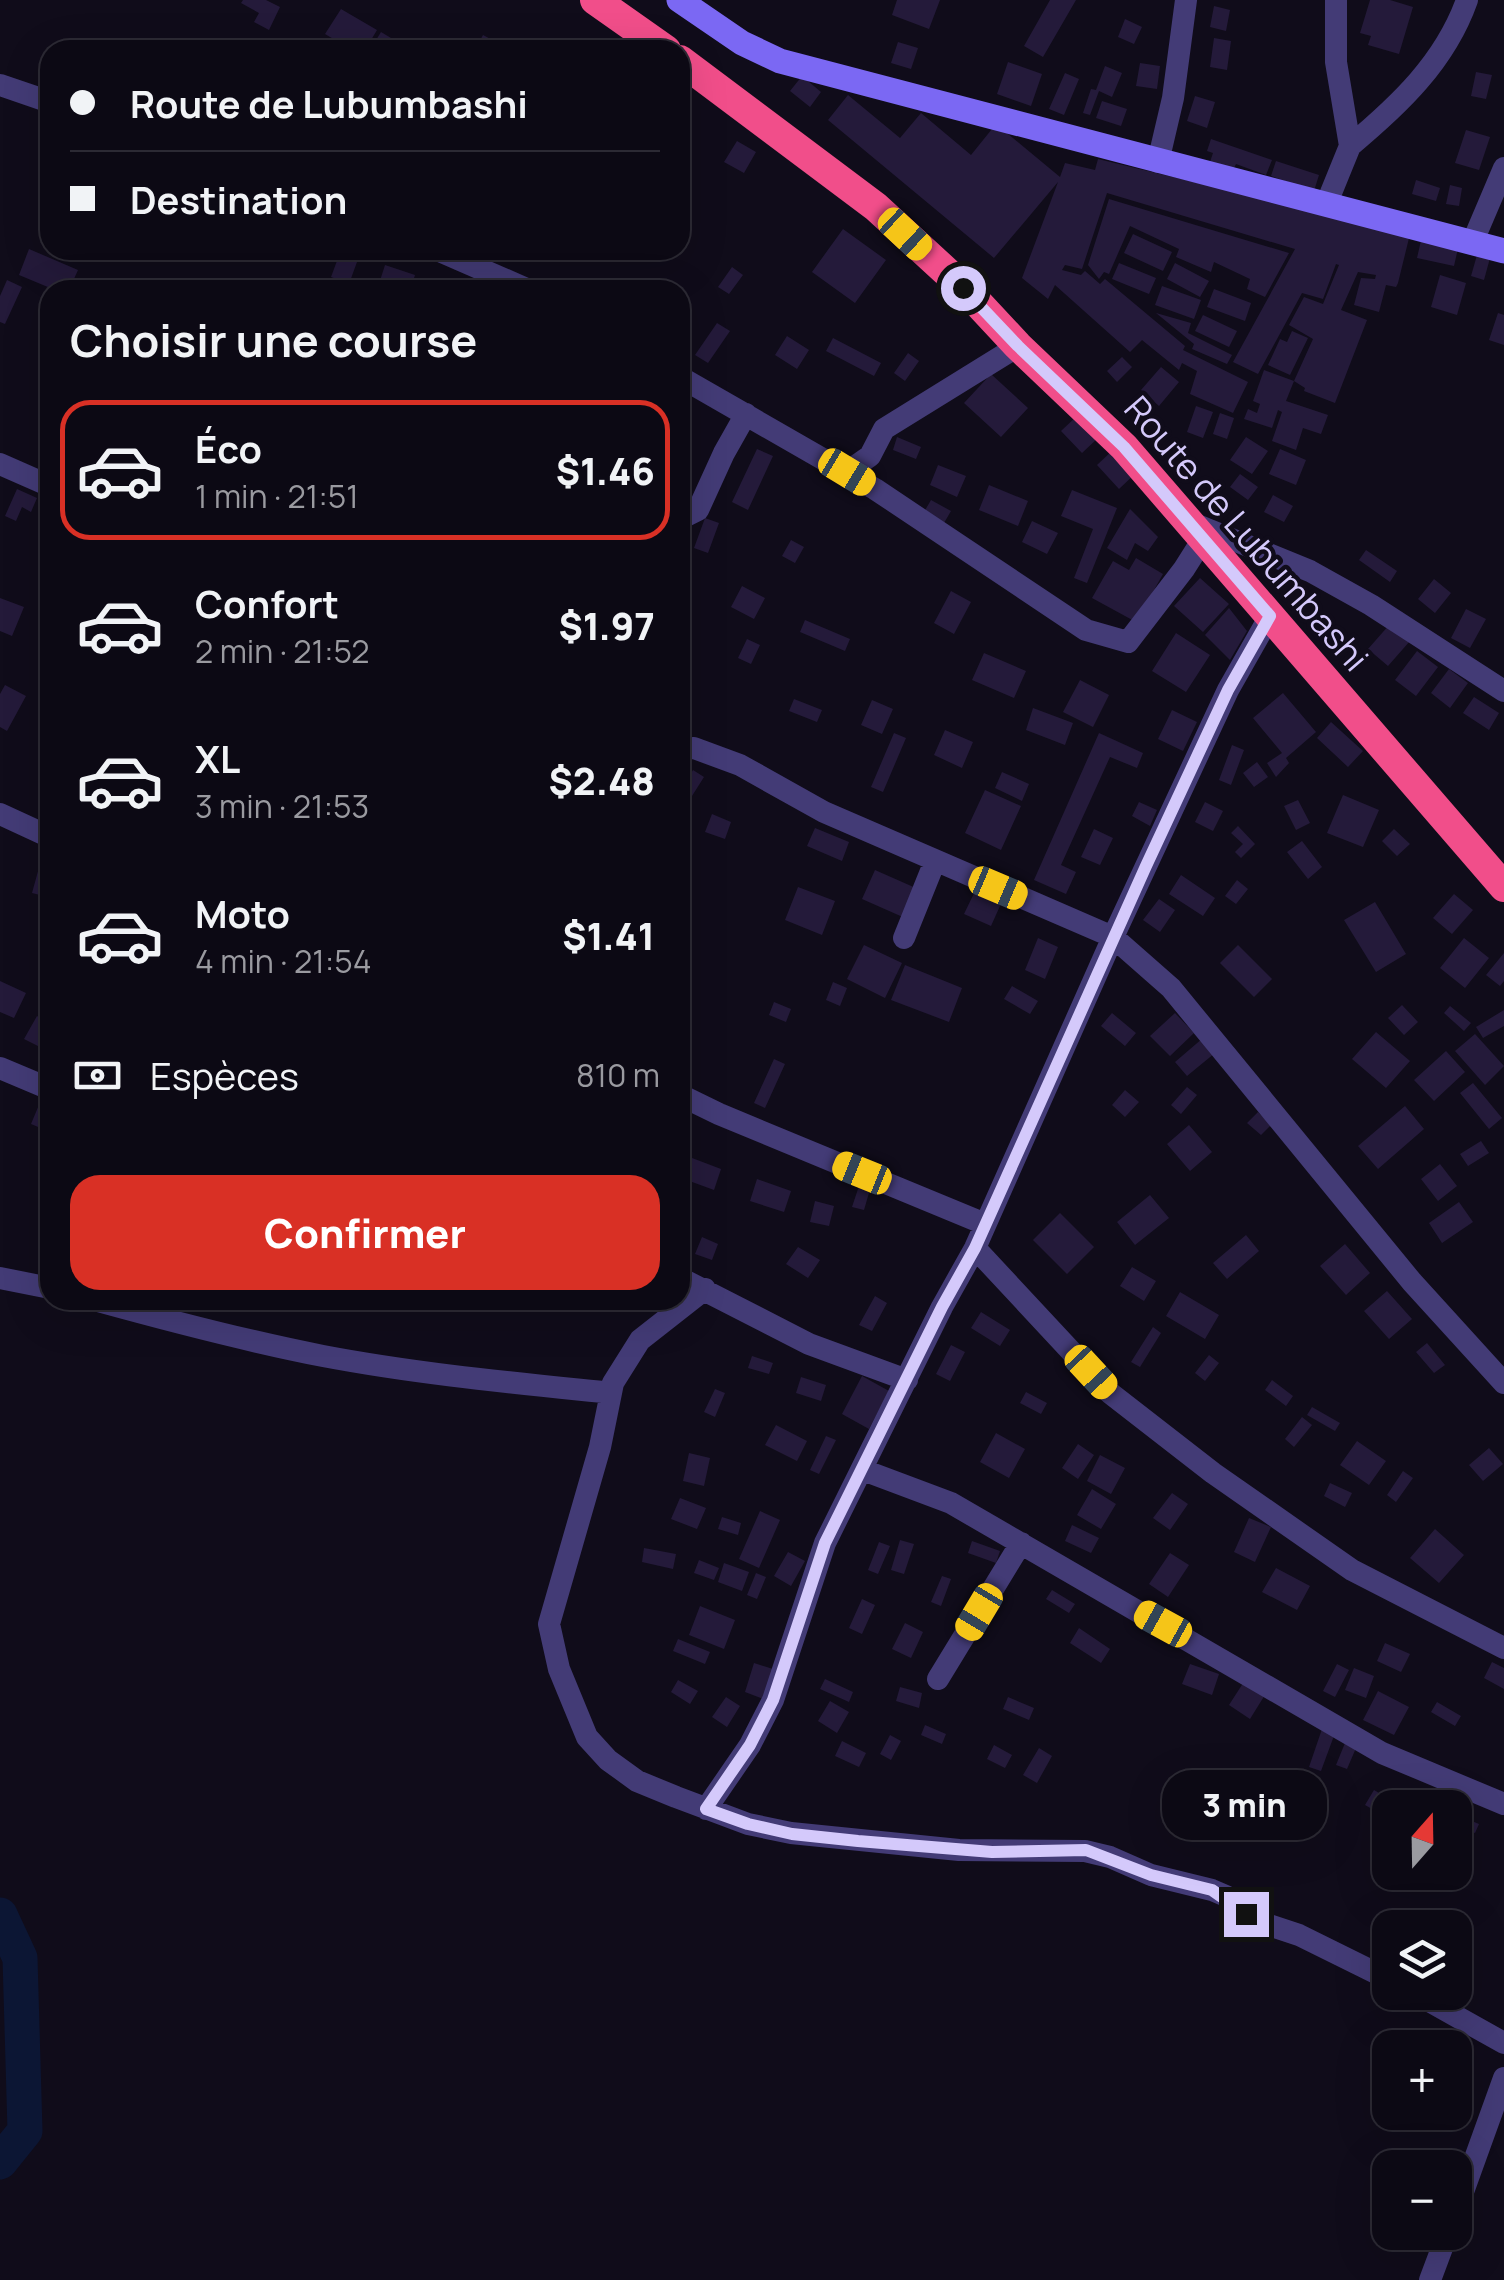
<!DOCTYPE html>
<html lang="fr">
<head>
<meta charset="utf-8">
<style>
	body { margin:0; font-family:Manrope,sans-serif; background:#1a1722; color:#f1f3f6; height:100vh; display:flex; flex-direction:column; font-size:38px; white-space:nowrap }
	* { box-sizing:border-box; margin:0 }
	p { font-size:32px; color:#9a9aa0 }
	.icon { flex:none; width:55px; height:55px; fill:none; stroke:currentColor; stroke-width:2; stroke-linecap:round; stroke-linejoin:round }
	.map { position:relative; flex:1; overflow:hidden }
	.panel { position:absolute; left:40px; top:280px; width:650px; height:1030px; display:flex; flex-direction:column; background:#0c0914; border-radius:30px; box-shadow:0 10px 40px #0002,0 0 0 2px #2c2a34 }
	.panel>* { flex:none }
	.top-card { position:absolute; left:40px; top:40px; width:650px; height:220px; border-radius:30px; box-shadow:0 10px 40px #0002,0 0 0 2px #2c2a34; display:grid; align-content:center; height:220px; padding:0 30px; background:#0c0914 }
	.needle { width:65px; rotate:20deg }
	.buttons { position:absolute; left:1372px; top:1790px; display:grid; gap:20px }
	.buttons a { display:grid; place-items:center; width:100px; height:100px; border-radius:20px; background:#0c0914; box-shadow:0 10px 40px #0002,0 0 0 2px #2c2a34; font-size:50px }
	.end { position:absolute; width:45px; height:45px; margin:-22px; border:12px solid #d4c9fb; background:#111; box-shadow:0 0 0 5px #111 }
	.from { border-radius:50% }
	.bubble { position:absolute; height:70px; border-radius:30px; background:#0c0914; box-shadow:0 10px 40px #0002,0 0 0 2px #2c2a34; font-size:32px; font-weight:800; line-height:70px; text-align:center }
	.car { position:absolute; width:30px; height:60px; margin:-30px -15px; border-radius:12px; box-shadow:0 0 8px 2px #0007; background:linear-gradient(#f5c518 24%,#345 0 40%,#f5c518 0 76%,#345 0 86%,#f5c518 0) }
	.top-card b { display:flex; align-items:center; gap:35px; height:95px; font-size:38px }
	.top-card b+b { border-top:2px solid #2c2a34 }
	.top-card i { width:25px; height:25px; background:#f1f3f6 }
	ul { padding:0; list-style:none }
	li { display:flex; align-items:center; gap:30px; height:140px; margin:0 20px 15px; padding:0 10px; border:5px solid transparent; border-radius:30px }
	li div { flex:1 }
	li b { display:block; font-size:38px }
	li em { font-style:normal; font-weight:800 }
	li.on { border-color:#d93025 }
	li>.icon { width:90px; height:90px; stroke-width:1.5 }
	h2 { padding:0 30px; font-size:45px; line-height:120px }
	.pay { display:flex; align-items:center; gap:25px; height:110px; padding:0 30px; font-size:38px }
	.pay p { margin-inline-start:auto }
	.button { display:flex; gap:20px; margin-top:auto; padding:20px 30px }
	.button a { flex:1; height:115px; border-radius:30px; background:#d93025; color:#fff; font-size:40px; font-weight:800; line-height:115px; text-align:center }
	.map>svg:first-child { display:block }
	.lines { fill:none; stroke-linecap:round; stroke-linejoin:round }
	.river { stroke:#0c1634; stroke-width:35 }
	.building { fill:#241a3a }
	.street { stroke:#433b76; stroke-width:22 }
	.secondary { stroke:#7b68f3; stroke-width:25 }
	.highway { stroke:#f14e8a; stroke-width:30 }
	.route { stroke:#d4c9fb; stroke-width:12 }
	.labels { text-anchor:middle; stroke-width:9; stroke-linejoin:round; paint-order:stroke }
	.street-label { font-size:35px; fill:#d4c9fb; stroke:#100c1a }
</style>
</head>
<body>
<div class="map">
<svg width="1504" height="2280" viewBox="0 0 1504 2280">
	<rect width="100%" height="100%" fill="#100c1a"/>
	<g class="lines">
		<!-- river -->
		<path class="river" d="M0,1915L20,1958L25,2131L0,2162"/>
	</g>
	<!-- building -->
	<path class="building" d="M243,0H266L280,7L269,30L254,22L259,13L241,3Z
		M897,0H940L929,29L892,15Z
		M1050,0H1076L1043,57L1024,46Z
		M1370,0H1390L1413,7L1399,54L1368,45L1371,36L1360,33Z
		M1214,6L1230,10L1226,31L1210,27Z
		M341,9L377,30L365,50H352L325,34Z
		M1125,19L1142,27L1134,44L1118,37Z
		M381,32L411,50H370Z
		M483,35L511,50H475Z
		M1214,38L1231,41L1227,70L1210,67Z
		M898,42L918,48L911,69L891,63Z
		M1008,62L1042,74L1031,106L997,94Z
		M1140,63L1160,66L1157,89L1136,86Z
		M1105,66L1122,73L1112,97L1099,91L1090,115L1083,113L1091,89L1096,90Z
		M1476,72L1492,75L1486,99L1471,96Z
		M1065,73L1079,79L1064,115L1049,109Z
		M802,76L821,92L810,107L790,91Z
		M848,95L900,138L921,113L971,155L996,124L1060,177L1065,163L1095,170L1098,159L1410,234L1398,283L1396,287L1386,285L1379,312L1354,305L1361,278L1375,279L1376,275L1358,272L1341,310L1367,320L1335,403L1304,391L1305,388L1294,381L1286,401L1328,415L1321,434L1303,428L1296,450L1272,441L1282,412L1278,410L1272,428L1244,419L1248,409L1257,413L1260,404L1253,401L1264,370L1294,381L1313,339L1289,325L1304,297L1323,304L1339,265L1336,264L1323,299L1302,293L1258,374L1233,362L1295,249L1107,193L1082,269L1065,265L1062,270L1081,275L1085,271L1100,284L1105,279L1185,346L1183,350L1248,382L1233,413L1190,394L1197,371L1182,363L1179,370L1142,340L1130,352L1055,285L1048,299L1022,278L1058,182L994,258L828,120Z
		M1195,96L1215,102L1207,128L1187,121Z
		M1102,101L1127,109L1121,126L1096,118Z
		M1466,130L1490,137L1479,170L1455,163Z
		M1211,139L1272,160L1266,175L1236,164L1233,170L1210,162L1213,153L1207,151Z
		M737,141L756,152L744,173L724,162Z
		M1276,161L1319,175L1314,191L1271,176Z
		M1416,180L1440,188L1436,201L1412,194Z
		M1450,185L1462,188L1459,206L1446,204Z
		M1109,199L1289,253L1265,297L1247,289L1250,279L1214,262L1211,272L1176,257L1179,249L1130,226L1109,274L1104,272L1099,279L1088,265Z
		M843,229L886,260L855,303L812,272Z
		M1133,234L1172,252L1163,271L1124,253Z
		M1422,236L1459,244L1454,266L1417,258Z
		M29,249L78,270L69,290H55L19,275Z
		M341,250L361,251L349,284L331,277Z
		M1477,255L1490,258L1484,280L1471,276Z
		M1119,263L1156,278L1149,294L1112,279Z
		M1175,263L1209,281L1200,297L1167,279Z
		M385,265L415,275L410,290H377Z
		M732,267L743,275L729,294L718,287Z
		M1440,275L1466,283L1457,315L1431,307Z
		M7,280L22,287L5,324L0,322V296Z
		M1162,286L1201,300L1194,319L1155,305Z
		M1214,289L1251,303L1245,321L1207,307Z
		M1156,313L1191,323L1188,333L1232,355L1227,364L1192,349L1194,344Z
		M1498,313L1504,315V345L1489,340Z
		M1203,315L1237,331L1229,347L1195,331Z
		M717,323L730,331L708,363L695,355Z
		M1292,331L1308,338L1290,375L1268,365L1280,339L1287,342Z
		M787,336L809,350L797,369L775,355Z
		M833,338L881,363L874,376L826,351Z
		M908,353L919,361L905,381L894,373Z
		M1122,357L1132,367L1117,382L1107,371Z
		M1161,367L1179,382L1159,406L1141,390Z
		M991,374L1028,408L1001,437L964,403Z
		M1196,406L1213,412L1203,438L1187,432Z
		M1220,413L1234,418L1227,439L1213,434Z
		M1078,415L1098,438L1082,453L1061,431Z
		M897,437L921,447L916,459L893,450Z
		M1246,437L1268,451L1252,474L1230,460Z
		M757,449L773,456L748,510L732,502Z
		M1114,449L1137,472L1119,489L1097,465Z
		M1280,449L1306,460L1296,485L1269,474Z
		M938,465L966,476L957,497L930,485Z
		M1240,474L1258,487L1248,500L1230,487Z
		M989,485L1028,501L1018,526L979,510Z
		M17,489L37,498L31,512L22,507L16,521L5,516Z
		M1072,490L1117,508L1087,583L1074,578L1093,529L1061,516Z
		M1273,495L1293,506L1284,522L1264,512Z
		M931,500L951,511L944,523L924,512Z
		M1130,509L1158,537L1148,551L1135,543L1127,560L1107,548Z
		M705,518L719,523L708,553L694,548Z
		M1032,521L1058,533L1047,554L1022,542Z
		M791,540L804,547L795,563L782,556Z
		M1366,550L1397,571L1390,582L1359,560Z
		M1136,558L1163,574L1136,622L1092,598L1113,561L1129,570Z
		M1200,578L1229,604L1203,632L1174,606Z
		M1434,579L1451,593L1435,613L1418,599Z
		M742,586L765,598L754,619L731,607Z
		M951,591L971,602L954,634L934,623Z
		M0,598L24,607L12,636L0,631Z
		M1229,608L1247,631L1230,660L1205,635Z
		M1466,609L1486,619L1470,648L1451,638Z
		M805,620L850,639L845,651L800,632Z
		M1390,624L1410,641L1388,666L1368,649Z
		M1176,633L1210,655L1186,692L1152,671Z
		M747,639L760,645L751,664L738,658Z
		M1417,651L1438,667L1416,696L1395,680Z
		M984,653L1026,671L1014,698L972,680Z
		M1449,669L1468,683L1450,708L1431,693Z
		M1080,680L1109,695L1093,727L1063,712Z
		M5,685L26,696L7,731L0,727V694Z
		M1283,693L1316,732L1286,758L1289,763L1276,777L1267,763L1282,753L1253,718Z
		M1474,697L1499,713L1489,730L1463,713Z
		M794,699L822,710L817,722L789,711Z
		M872,700L893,709L882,734L861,725Z
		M1033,708L1073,723L1065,745L1026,730Z
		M1172,710L1197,722L1183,751L1158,739Z
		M1331,722L1363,751L1348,767L1317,738Z
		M945,730L973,742L962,768L934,755Z
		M894,733L906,738L883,792L871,787Z
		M1099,733L1143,753L1137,768L1110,757L1061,865L1076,872L1066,894L1034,880Z
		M1232,745L1244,750L1231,785L1219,780Z
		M1257,762L1268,777L1254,787L1243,773Z
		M693,770L704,777L680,815V792Z
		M1002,772L1029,784L1022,801L995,788Z
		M985,790L1021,806L1001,850L965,833Z
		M1343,795L1379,810L1363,847L1327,833Z
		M1298,800L1310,823L1296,830L1284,806Z
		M1139,802L1157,810L1150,826L1132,816Z
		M1205,802L1223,811L1213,831L1195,822Z
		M712,814L731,822L725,839L705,832Z
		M1238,826L1255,844L1241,858L1235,852L1243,844L1231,833Z
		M815,828L849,842L842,861L807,846Z
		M1094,829L1113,838L1100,865L1081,857Z
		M1394,829L1410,844L1397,856L1382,841Z
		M1302,841L1322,867L1308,879L1287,852Z
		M40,864L50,867L44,896L32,893Z
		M875,870L918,889L905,918L862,899Z
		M1181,875L1215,898L1203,916L1169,894Z
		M1237,880L1248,889L1236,904L1225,896Z
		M978,885L1004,897L991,926L964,914Z
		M798,887L835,901L822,935L785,920Z
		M1454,894L1473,910L1452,934L1433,918Z
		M1159,899L1175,910L1160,932L1143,920Z
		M1375,902L1406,954L1376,972L1344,920Z
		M1038,938L1058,947L1045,979L1025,970Z
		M1464,938L1489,958L1465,988L1440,968Z
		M864,945L902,963L885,998L847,979Z
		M1238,945L1272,979L1254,997L1220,963Z
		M1504,953V981L1500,986L1486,975Z
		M905,965L962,988L949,1022L891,1000Z
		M0,981L26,993L14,1018L0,1012Z
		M833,982L847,988L840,1006L826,1000Z
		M1012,986L1038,1001L1030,1014L1004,999Z
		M774,1002L791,1009L786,1022L769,1015Z
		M1402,1005L1418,1022L1404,1035L1388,1018Z
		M1450,1006L1471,1023L1464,1031L1444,1013Z
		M50,1008V1023L38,1046L24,1039L37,1016L45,1021Z
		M1504,1010V1026L1483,1038L1476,1027Z
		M1112,1013L1136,1033L1125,1046L1101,1026Z
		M1175,1013L1194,1033L1170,1056L1150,1036Z
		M1376,1032L1410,1061L1386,1088L1352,1059Z
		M1475,1034L1504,1066L1485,1085L1455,1051Z
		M1203,1038L1215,1053L1187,1076L1175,1062Z
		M1446,1051L1465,1072L1434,1101L1414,1080Z
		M774,1059L785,1064L765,1108L754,1103Z
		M1473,1083L1502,1118L1489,1129L1460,1093Z
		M1187,1087L1197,1095L1181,1114L1171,1105Z
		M1125,1090L1139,1102L1125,1117L1112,1105Z
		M41,1100L50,1103L43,1129L31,1124Z
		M1405,1106L1424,1129L1378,1169L1358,1146Z
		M1258,1112L1271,1125L1261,1135L1247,1123Z
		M1189,1125L1212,1152L1190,1171L1167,1144Z
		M1481,1141L1489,1153L1468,1166L1460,1154Z
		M692,1158L721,1169L714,1190L684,1179Z
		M1440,1164L1457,1186L1438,1201L1421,1179Z
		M757,1179L791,1191L784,1212L750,1201Z
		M860,1183L871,1186L864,1210L852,1207Z
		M1150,1195L1169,1218L1135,1245L1117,1222Z
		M815,1201L834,1206L829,1226L810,1222Z
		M1459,1202L1473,1222L1442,1243L1429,1223Z
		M1060,1213L1094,1247L1067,1274L1033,1240Z
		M1246,1235L1259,1251L1227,1279L1213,1263Z
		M702,1237L718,1244L712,1260L695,1254Z
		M1345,1244L1370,1273L1346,1295L1320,1266Z
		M798,1247L820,1260L808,1278L786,1264Z
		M1132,1267L1156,1281L1144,1301L1120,1286Z
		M1387,1291L1412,1319L1389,1339L1364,1311Z
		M1180,1292L1219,1315L1205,1339L1166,1316Z
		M875,1296L887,1303L872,1331L859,1325Z
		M981,1312L1010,1330L1000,1346L971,1328Z
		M1153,1327L1161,1333L1140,1367L1131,1362Z
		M1427,1343L1445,1365L1434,1373L1416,1352Z
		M951,1345L965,1352L950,1381L936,1374Z
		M1209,1355L1219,1363L1205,1381L1195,1373Z
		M752,1356L773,1363L769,1374L748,1368Z
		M862,1376L889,1391L869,1429L842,1414Z
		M801,1377L826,1385L821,1401L796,1393Z
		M1272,1380L1293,1396L1286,1406L1265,1390Z
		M715,1389L725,1393L715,1417L704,1412Z
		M1026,1392L1047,1403L1041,1414L1020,1403Z
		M1312,1407L1340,1423L1335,1431L1307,1415Z
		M1302,1417L1312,1425L1294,1447L1285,1439Z
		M776,1425L807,1441L797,1461L765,1445Z
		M996,1433L1025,1449L1009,1478L980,1462Z
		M826,1436L836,1440L819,1474L810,1470Z
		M1357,1441L1386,1461L1369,1485L1340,1465Z
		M1078,1444L1094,1455L1078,1479L1062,1468Z
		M1489,1448L1503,1464L1483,1481L1469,1465Z
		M689,1453L710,1458L704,1486L683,1481Z
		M1100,1455L1125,1468L1111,1494L1087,1481Z
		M1403,1471L1413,1478L1396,1502L1387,1495Z
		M1330,1483L1352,1493L1345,1507L1324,1496Z
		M1092,1489L1116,1504L1101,1529L1077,1515Z
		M1172,1493L1188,1504L1170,1530L1153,1518Z
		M680,1498L706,1508L697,1529L671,1519Z
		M760,1511L780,1520L759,1568L739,1559Z
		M722,1517L741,1523L738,1535L718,1529Z
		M1249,1518L1271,1527L1255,1562L1234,1552Z
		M1072,1525L1099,1538L1091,1553L1065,1541Z
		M1435,1529L1464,1555L1439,1583L1410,1558Z
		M900,1540L914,1544L904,1574L891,1570Z
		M972,1541L1000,1551L996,1563L968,1553Z
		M879,1542L890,1546L878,1574L868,1570Z
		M644,1548L676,1554L673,1569L642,1562Z
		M788,1552L805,1561L791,1586L774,1576Z
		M1170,1553L1189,1565L1168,1597L1149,1584Z
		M699,1560L719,1568L714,1580L694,1573Z
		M724,1563L749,1572L742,1591L718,1582Z
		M1276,1568L1310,1586L1297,1610L1262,1592Z
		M756,1573L766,1577L757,1599L747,1595Z
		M942,1576L951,1579L941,1606L931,1602Z
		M1052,1590L1075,1604L1069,1613L1046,1599Z
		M862,1599L875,1605L862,1634L849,1628Z
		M700,1606L735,1620L724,1649L689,1635Z
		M905,1623L923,1632L911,1658L892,1649Z
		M1079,1628L1110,1649L1101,1663L1070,1643Z
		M678,1639L710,1652L705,1664L673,1651Z
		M1385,1643L1410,1654L1401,1672L1377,1661Z
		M1492,1662L1504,1668V1689L1484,1678Z
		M754,1663L776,1670L766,1700L745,1692Z
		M1190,1664L1219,1674L1212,1695L1182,1684Z
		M1337,1664L1349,1670L1335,1697L1323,1691Z
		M1354,1668L1374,1676L1366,1698L1345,1690Z
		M1247,1677L1268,1690L1250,1719L1229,1705Z
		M825,1679L853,1692L849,1702L820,1689Z
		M678,1680L698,1691L690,1704L671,1692Z
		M900,1687L922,1693L919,1708L896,1701Z
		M1378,1691L1409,1707L1394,1735L1363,1720Z
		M726,1697L740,1706L727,1727L712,1717Z
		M1008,1697L1034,1708L1029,1720L1003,1709Z
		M830,1701L849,1712L837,1733L818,1721Z
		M1437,1702L1461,1716L1455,1726L1431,1712Z
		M925,1725L946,1734L942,1744L921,1735Z
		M1322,1729L1335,1733L1321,1771L1309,1767Z
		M890,1735L901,1741L891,1760L880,1754Z
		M842,1741L866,1753L859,1767L835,1756Z
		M1345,1743L1356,1748L1347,1769L1336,1765Z
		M994,1745L1012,1755L1005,1768L987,1759Z
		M1039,1748L1052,1756L1037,1783L1023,1775Z
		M1282,1771L1314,1782L1309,1796L1278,1785Z
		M1374,1790L1394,1802L1386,1817L1365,1805Z
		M1455,1814L1479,1824L1475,1833L1455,1825Z"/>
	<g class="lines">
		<!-- street -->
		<path class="street" d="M0,85L50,102
			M1350,146C1399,105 1445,62 1467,0
			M1158,162L1173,98L1186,0
			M1326,205L1350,146L1336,62V0
			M1473,241L1504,168
			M437,250L529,290
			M680,377L875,489L1086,630L1128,642L1184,569L1203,539
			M0,464L50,486
			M847,472L870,456L884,429L1018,346
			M680,519L698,510L724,453L746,414
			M1192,523L1310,571L1371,605L1504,691
			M680,749L694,748L740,765L824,812L1113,937L1171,988L1412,1282L1504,1383
			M0,814L50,837
			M904,938L935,861
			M0,1068L50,1089
			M680,1095L719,1114L985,1224
			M975,1248L1110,1393L1213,1473L1352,1570L1504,1648
			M0,1278L50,1288
			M680,1278L809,1344L907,1380
			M705,1289L640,1340L613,1383L600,1447L549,1624L559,1669L587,1737L608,1760L637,1781L676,1797L748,1824L791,1833L959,1850L1085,1851L1110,1857L1151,1875L1212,1890L1226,1896L1257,1921L1299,1935L1390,1980
			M94,1300C170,1321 246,1341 323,1356C418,1374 515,1383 611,1393
			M863,1470L951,1503L1382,1753L1504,1804
			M938,1679L1021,1543
			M706,1809L750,1745L773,1700L825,1543L942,1307L975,1248L1113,937L1228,690L1270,616
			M1413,1992L1504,2043
			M1455,2214L1504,2078
			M1430,2280L1448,2232"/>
		<!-- secondary -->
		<path class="secondary" d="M679,0L742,43L780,61L1504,251"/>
		<!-- highway -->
		<path class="highway" d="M595,0L666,50
			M680,60L876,207L963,287L1018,346L1124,447L1504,887"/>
	</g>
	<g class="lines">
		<!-- route -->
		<path class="route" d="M963,288L1018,346L1124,447L1270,616L1228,690L1146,866L975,1248L942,1307L825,1543L773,1700L750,1745L706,1809L748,1824L792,1834L858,1841L992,1852L1086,1850L1151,1875L1212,1890L1246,1914"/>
	</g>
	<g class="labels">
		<!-- street labels -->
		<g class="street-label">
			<text transform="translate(1246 534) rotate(49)" y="12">Route de Lubumbashi</text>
		</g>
	</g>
</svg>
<div class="buttons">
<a><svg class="needle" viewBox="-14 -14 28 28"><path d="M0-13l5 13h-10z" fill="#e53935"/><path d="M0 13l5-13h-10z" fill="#9a9aa0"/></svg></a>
<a><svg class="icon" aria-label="layers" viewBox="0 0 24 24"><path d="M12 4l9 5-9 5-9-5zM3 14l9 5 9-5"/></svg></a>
<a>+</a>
<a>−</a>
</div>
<i class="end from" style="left:963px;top:288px"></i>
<i class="end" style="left:1246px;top:1914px"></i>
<div class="bubble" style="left:1162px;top:1770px;width:165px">3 min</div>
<i class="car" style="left:905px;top:234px;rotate:133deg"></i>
<i class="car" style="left:847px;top:472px;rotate:121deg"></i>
<i class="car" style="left:998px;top:888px;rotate:113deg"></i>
<i class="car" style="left:862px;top:1173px;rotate:292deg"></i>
<i class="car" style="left:1091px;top:1372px;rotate:137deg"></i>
<i class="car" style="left:979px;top:1612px;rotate:211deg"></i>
<i class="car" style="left:1163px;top:1624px;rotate:299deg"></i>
<div class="top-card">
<b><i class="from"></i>Route de Lubumbashi</b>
<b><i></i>Destination</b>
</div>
<section class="panel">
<h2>Choisir une course</h2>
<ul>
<li class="on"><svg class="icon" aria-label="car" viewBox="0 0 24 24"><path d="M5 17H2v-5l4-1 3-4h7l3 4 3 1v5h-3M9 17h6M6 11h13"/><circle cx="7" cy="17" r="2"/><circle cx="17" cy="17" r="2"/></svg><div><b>Éco</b><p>1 min · 21:51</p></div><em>$1.46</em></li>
<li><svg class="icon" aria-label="car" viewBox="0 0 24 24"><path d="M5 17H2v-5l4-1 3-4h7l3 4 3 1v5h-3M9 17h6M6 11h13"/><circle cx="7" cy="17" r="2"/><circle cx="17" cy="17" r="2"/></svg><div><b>Confort</b><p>2 min · 21:52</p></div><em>$1.97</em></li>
<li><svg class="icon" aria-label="car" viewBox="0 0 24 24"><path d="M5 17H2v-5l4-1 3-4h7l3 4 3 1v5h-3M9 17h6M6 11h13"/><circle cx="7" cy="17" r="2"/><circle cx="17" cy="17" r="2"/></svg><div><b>XL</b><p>3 min · 21:53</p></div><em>$2.48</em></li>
<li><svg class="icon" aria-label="car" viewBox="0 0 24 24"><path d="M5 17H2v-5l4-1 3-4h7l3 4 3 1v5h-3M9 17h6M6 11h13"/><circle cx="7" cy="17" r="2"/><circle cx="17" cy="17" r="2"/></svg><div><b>Moto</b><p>4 min · 21:54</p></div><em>$1.41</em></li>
</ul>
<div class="pay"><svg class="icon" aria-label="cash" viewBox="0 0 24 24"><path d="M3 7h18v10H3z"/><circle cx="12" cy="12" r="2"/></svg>Espèces<p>810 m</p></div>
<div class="button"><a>Confirmer</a></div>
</section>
</div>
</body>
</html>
